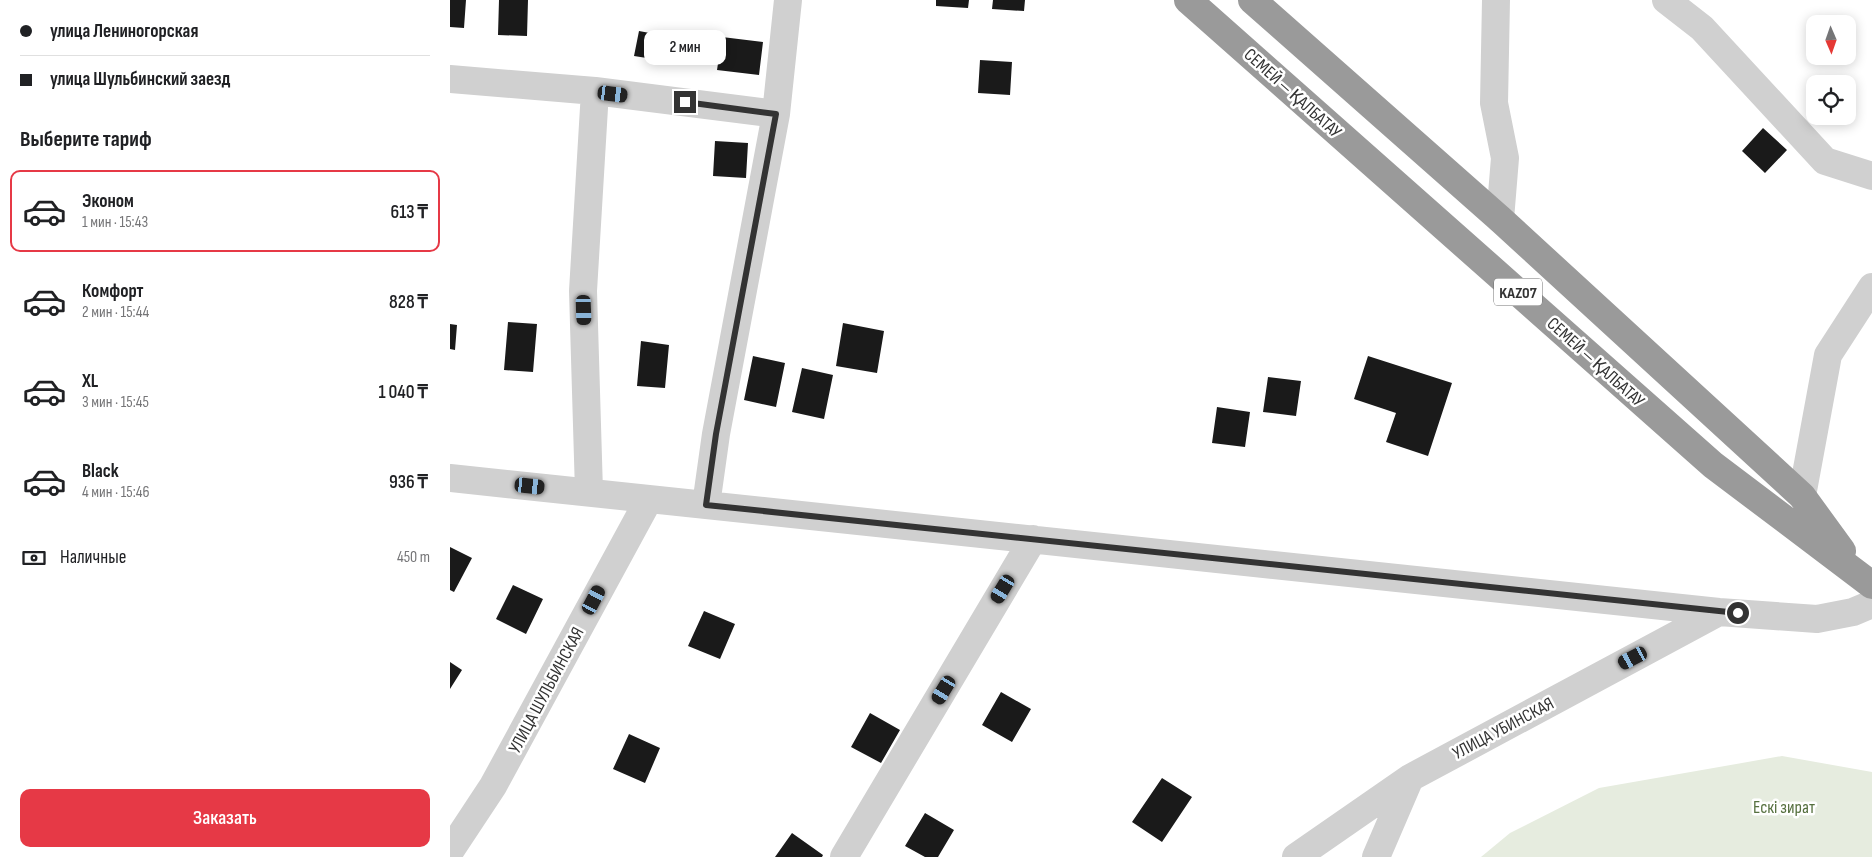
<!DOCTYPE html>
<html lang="ru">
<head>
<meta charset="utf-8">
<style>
	body { margin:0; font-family:"Sofia Sans Condensed",sans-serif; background:#f6f6f6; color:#202124; height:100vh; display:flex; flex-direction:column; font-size:19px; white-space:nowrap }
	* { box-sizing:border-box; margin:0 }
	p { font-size:16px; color:#757577 }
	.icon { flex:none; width:28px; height:28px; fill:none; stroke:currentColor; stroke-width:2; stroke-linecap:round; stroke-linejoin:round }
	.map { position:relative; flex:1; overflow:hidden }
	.details { display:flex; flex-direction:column; background:#fff; width:450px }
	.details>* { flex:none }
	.guide { display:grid; align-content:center; height:110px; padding:0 20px; background:#fff }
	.needle { width:32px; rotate:178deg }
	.controls { position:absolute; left:1356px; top:15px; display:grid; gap:10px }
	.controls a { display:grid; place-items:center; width:50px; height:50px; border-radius:10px; background:#fff; box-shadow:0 2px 12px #0003; font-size:25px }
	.end { position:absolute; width:22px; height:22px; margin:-11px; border:6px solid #333; background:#fff; box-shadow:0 0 0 2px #fff }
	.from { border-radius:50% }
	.bubble { position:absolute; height:35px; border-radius:10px; background:#fff; box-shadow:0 2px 12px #0003; font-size:16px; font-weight:600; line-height:35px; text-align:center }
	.car { position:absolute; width:15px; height:30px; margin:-15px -8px; border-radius:6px; box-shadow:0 0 4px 1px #0007; background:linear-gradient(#222 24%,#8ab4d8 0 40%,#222 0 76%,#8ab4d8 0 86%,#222 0) }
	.guide b { display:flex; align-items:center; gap:18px; height:48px; font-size:19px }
	.guide b+b { border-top:1px solid #e0e0e0 }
	.guide i { width:12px; height:12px; background:#202124 }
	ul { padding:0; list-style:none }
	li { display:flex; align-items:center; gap:15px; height:82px; margin:0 10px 8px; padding:0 10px; border:2px solid transparent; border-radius:10px }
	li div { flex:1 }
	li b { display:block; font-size:19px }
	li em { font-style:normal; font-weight:600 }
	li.selected { border-color:#e63946 }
	li>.icon { width:45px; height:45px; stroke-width:1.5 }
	h2 { padding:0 20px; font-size:22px; line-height:60px }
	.pay { display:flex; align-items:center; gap:12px; height:55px; padding:0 20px; font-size:19px }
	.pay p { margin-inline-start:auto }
	.button { display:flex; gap:10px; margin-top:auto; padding:10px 20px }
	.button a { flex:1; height:58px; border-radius:10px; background:#e63946; color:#fff; font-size:20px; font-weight:600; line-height:58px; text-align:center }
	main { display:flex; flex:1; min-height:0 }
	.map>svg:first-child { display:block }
	.green { fill:#e6ecdf }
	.building { fill:#1a1a1a }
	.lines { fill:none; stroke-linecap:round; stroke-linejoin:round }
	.minor { stroke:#d0d0d0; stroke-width:28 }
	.highway { stroke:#9a9a9a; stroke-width:28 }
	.route { stroke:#333; stroke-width:6 }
	.labels { text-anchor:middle; stroke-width:5; stroke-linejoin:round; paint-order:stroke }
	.shield { fill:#fff; stroke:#707070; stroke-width:1 }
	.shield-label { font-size:16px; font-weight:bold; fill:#333 }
	.street-label { font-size:18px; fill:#333; stroke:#fff }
	.park-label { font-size:18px; fill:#56703f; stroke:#fff }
</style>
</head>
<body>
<main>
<section class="details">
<div class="guide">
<b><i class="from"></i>улица Лениногорская</b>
<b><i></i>улица Шульбинский заезд</b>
</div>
<h2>Выберите тариф</h2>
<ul>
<li class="selected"><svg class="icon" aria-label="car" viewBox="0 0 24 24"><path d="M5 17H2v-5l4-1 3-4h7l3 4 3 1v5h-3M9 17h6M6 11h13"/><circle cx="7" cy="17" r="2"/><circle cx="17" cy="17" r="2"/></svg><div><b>Эконом</b><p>1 мин · 15:43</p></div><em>613 ₸</em></li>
<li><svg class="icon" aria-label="car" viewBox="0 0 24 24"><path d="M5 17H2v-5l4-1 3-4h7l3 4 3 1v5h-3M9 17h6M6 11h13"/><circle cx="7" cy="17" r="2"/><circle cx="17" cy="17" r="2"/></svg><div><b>Комфорт</b><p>2 мин · 15:44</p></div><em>828 ₸</em></li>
<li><svg class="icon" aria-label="car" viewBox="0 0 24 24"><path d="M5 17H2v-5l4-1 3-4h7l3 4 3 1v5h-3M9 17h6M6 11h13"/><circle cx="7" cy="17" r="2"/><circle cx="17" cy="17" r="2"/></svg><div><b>XL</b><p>3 мин · 15:45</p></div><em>1 040 ₸</em></li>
<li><svg class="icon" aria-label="car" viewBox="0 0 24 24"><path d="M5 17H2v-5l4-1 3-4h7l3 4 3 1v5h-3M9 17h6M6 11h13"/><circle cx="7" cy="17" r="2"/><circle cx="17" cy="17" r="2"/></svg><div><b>Black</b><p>4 мин · 15:46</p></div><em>936 ₸</em></li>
</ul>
<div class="pay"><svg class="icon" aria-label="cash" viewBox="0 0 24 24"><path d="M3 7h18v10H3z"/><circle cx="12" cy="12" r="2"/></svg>Наличные<p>450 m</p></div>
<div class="button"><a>Заказать</a></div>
</section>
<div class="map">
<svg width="1422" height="857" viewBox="0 0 1422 857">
	<rect width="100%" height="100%" fill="#fff"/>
	<!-- green -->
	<path class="green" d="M1332,756L1422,772V857H1031L1060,833L1149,788Z"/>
	<!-- building -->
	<path class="building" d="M0,0H16L14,28L0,27Z
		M49,0H78L77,36L48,35Z
		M486,0H519L518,8L486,6Z
		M543,0H575L574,11L542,9Z
		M189,31L221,37L216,61L184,56Z
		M272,37L313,42L309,75L267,70Z
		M530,60L562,62L560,95L528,93Z
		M1313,128L1337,150L1315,173L1292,151Z
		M265,141L298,143L296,178L263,176Z
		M58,322L87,324L83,372L54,370Z
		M393,323L434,331L427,373L386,366Z
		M0,324L7,325L5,350L0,349Z
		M191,341L219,345L215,388L187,386Z
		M303,356L335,363L326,407L294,400Z
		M918,356L1002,383L978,456L936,442L946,413L904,399Z
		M352,368L383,375L374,419L342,412Z
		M818,377L851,381L846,416L813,412Z
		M767,407L800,412L795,447L762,443Z
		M0,547L22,558L4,592L0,590Z
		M63,585L93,599L76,634L46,619Z
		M254,611L285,624L270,659L238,646Z
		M0,662L12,670L0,689Z
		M551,692L581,709L562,742L532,725Z
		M420,713L450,730L431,763L401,747Z
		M179,734L210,748L195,783L163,769Z
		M712,778L742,797L712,842L682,822Z
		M475,813L504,830L488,857H475L455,846Z
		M342,833L373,855L372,857H325Z"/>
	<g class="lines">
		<!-- minor -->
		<path class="minor" d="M1046,0L1044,103L1055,158L1050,219
			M1216,0L1252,28L1375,161L1422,176
			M0,79L145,91L326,114
			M0,478L1269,612L1367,619L1403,612L1422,604
			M139,492L133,291L145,91
			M1352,496L1378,355L1422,287
			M256,505L266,434L326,114L338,0
			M0,851L43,786L199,499
			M394,857L583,539
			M846,857L960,778L1269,612
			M926,857L960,778"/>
		<!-- highway -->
		<path class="highway" d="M738,0L1263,465L1422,585
			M802,0L1050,219L1352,496L1392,551"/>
	</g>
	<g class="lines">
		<!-- route -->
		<path class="route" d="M235,102L326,114L266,434L256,505L1288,613"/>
	</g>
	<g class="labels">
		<!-- shield labels -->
		<rect class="shield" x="1044" y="278.5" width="48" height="27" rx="4"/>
		<g class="shield-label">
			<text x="1068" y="298">KAZ07</text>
		</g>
		<!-- street labels -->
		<g class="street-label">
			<text transform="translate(843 93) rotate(42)" y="6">СЕМЕЙ — ҚАЛБАТАУ</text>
			<text transform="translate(1146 362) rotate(42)" y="6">СЕМЕЙ — ҚАЛБАТАУ</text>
			<text transform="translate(96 690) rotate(-62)" y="6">УЛИЦА ШУЛЬБИНСКАЯ</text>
			<text transform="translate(1053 728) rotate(-28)" y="6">УЛИЦА УБИНСКАЯ</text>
		</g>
		<!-- park labels -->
		<g class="park-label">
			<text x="1334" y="813">Ескі зират</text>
		</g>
	</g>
</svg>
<div class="controls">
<a><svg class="needle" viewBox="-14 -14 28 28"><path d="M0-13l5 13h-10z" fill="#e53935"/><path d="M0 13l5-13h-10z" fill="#757577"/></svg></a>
<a><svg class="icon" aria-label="locate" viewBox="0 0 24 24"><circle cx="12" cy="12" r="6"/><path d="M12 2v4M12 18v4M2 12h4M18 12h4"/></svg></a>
</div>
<i class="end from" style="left:1288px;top:613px"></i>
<i class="end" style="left:235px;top:102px"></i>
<div class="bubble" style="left:194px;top:30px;width:82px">2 мин</div>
<i class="car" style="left:163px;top:94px;rotate:97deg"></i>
<i class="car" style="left:134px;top:310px;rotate:178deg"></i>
<i class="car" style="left:80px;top:486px;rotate:96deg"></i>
<i class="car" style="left:553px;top:589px;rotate:211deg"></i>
<i class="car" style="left:144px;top:600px;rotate:28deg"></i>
<i class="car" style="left:1183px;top:658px;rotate:242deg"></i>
<i class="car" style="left:494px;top:690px;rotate:211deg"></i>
</div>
</main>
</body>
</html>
